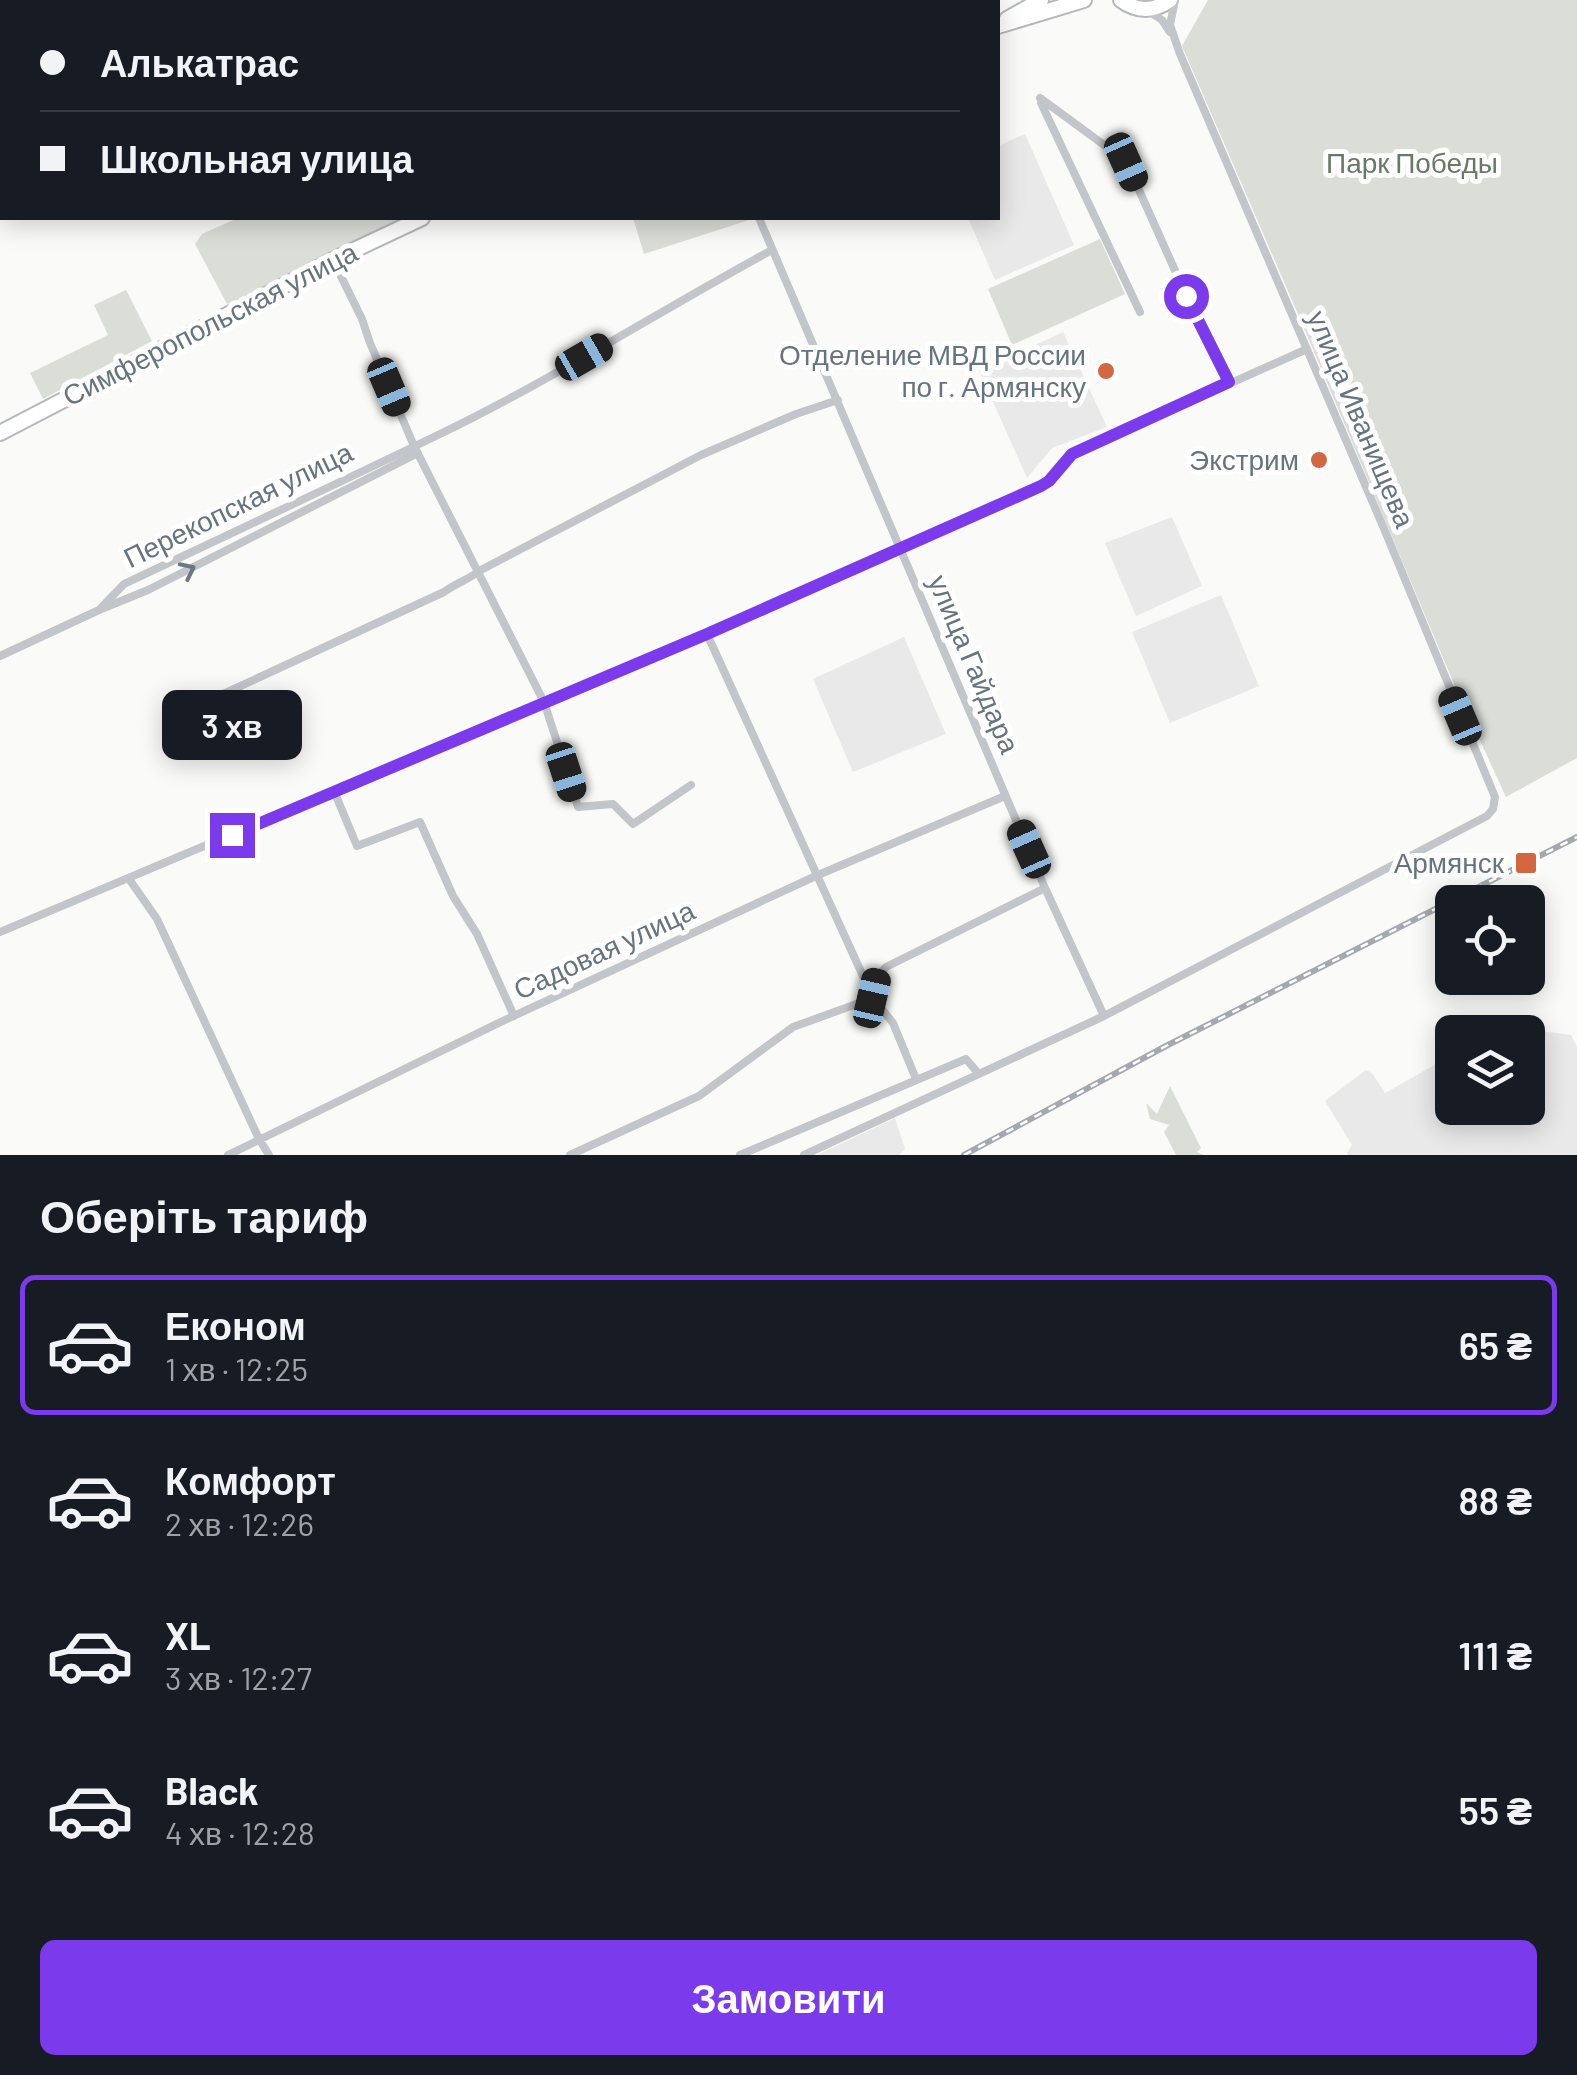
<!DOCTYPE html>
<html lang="uk">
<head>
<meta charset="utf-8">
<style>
	body { margin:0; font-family:Barlow,sans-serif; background:#20242c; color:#f1f3f6; height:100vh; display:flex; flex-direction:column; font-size:38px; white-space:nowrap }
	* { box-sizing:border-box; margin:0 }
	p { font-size:32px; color:#9ea1a6 }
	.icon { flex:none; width:55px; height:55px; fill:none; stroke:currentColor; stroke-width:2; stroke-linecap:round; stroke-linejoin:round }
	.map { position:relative; height:1155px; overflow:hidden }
	.drawer { display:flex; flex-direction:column; background:#171b24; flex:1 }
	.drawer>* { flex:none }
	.hud { position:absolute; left:0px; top:0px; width:1000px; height:220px; box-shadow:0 5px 25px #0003; display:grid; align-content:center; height:220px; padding:0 40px; background:#171b24 }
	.fabs { position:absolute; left:1435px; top:885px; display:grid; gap:20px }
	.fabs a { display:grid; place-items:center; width:110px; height:110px; border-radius:15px; background:#171b24; box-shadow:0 5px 25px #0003; font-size:50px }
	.end { position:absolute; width:45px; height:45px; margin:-22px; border:12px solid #7c3aed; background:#fff; box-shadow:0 0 0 5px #fff }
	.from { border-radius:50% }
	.bubble { position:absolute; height:70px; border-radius:15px; background:#171b24; box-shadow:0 5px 25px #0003; font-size:32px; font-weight:600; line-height:70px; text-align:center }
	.car { position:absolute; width:30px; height:60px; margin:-30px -15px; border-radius:12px; box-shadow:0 0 8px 2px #0007; background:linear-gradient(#222 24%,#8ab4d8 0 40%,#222 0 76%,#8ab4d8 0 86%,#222 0) }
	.hud b { display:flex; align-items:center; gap:35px; height:95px; font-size:38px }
	.hud b+b { border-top:2px solid #363941 }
	.hud i { width:25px; height:25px; background:#f1f3f6 }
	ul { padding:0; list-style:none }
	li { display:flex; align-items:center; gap:30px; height:140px; margin:0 20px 15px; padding:0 20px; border:5px solid transparent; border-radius:15px }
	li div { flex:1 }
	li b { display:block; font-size:38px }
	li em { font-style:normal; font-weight:600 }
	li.active { border-color:#7c3aed }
	li>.icon { width:90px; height:90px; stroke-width:1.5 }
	h2 { padding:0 40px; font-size:45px; line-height:120px }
	.button { display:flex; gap:20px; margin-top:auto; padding:20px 40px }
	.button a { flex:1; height:115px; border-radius:15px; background:#7c3aed; color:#fff; font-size:40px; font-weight:600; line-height:115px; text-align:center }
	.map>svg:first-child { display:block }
	.built { fill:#e8e9e8 }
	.green { fill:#daded7 }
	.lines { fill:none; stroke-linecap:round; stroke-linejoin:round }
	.highway-casing { stroke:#b5b9bc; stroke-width:18 }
	.street { stroke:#c2c5c9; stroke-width:8 }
	.highway { stroke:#fff; stroke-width:14 }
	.rail-casing { stroke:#a4a9af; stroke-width:6 }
	.rail { stroke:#fff; stroke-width:2.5; stroke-dasharray:8; stroke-linecap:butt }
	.oneway { stroke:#6c7884 }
	.route { stroke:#7c3aed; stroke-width:12 }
	.poi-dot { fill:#d3673f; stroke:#fff; stroke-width:4 }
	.labels { text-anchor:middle; stroke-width:10; stroke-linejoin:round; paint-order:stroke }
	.park-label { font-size:28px; fill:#687966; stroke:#fff }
	.street-label { font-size:28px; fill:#677480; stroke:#fff }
	.poi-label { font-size:28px; fill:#677480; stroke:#fff; text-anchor:end }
</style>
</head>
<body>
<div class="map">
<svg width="1577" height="1155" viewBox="0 0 1577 1155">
	<rect width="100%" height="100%" fill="#fafaf8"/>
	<!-- built -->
	<path class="built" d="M1025,134L1074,245L995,280L968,218H998V146Z
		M1063,332L1107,427L1052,448L1027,478L974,359L1008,341L1016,354Z
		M1172,517L1202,586L1136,616L1105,543Z
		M1221,595L1259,686L1170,723L1132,632Z
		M904,637L946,734L853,772L813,679Z
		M1503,1026L1571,1035L1577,1047V1155H1348L1347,1153L1352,1145L1325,1101L1366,1070L1372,1073L1385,1093L1452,1055V1108H1528V1032H1492Z
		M895,1118L905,1149L899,1155H817Z"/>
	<!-- green -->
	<path class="green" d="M1208,0H1577V758L1506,797L1454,684L1304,328L1182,46Z
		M238,218H406L227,304L195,244L202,234Z
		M633,218H748L749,220L644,254Z
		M1100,239L1125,294L1012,345L988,289Z
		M126,290L152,341L43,399L30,373L108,335L94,305Z
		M1170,1086L1201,1148L1197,1152L1204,1155H1176L1164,1132L1169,1125L1150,1119L1146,1103L1157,1114Z"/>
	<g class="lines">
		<defs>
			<path id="highway" d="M1121,0C1137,12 1154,12 1170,0
				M1007,19L1041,0
				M998,26L1084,0
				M0,433L333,260L422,218"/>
		</defs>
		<!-- highway casing -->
		<use href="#highway" class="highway-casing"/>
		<!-- street -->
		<path class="street" d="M656,0L657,2
			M1148,11L1162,20L1170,32
			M1040,98L1126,161L1186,295L1229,383
			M1041,103L1140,312
			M759,218L1045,888L1104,1016
			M333,260L362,319L370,343L414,446L544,702L578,807L613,804L633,824L691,785
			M99,610L124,584C229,534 335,485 440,434C554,379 661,310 772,250
			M707,634L873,998L893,1023L916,1079
			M0,656L99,610L148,590L418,453
			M221,695L444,592C456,583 468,580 479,571L701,455L796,414L838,400
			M334,791L357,846L420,822L453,896L477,934L514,1016
			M129,879L157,919L259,1139L269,1155
			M0,932L707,634L1041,486L1049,481L1073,454L1307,349
			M228,1155L507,1019L818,875L1005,796
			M570,1155L699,1096L793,1027L873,998L878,975L886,967L1045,888
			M740,1155L966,1059L978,1073
			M804,1155L1104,1016L1487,816L1493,809L1495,797L1385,531L1180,54L1170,25L1175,0"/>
		<!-- highway -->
		<use href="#highway" class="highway"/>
		<defs>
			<path id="rail" d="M964,1155L1166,1046L1577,837"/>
		</defs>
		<!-- rail casing -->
		<use href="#rail" class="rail-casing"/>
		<!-- rail -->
		<use href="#rail" class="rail"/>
	</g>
	<!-- one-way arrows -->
	<defs><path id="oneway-chevron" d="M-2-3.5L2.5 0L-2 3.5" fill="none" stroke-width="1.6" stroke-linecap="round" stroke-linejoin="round" transform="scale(2.5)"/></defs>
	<use class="oneway" href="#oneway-chevron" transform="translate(188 570) rotate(-26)"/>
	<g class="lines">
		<!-- route -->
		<path class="route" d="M232,835L707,634L1041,486L1049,481L1072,454L1229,382L1186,296"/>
	</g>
	<!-- markers -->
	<g class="poi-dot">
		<circle cx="1106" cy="371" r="10"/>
		<circle cx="1319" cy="460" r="10"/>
		<rect x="1514" y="851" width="24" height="24" rx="5"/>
	</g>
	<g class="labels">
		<!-- park labels -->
		<g class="park-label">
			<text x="1412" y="173">Парк Победы</text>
		</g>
		<!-- street labels -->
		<g class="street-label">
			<text transform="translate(210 324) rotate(-27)" y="10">Симферопольская улица</text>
			<text transform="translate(1361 419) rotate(67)" y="10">улица Иванищева</text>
			<text transform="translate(238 505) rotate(-26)" y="10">Перекопская улица</text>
			<text transform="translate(974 664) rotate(67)" y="10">улица Гайдара</text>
			<text transform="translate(604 950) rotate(-25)" y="10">Садовая улица</text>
		</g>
		<!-- poi labels -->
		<g class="poi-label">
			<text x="1086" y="365">Отделение МВД России<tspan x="1086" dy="32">по г. Армянску</tspan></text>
			<text x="1299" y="470">Экстрим</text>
			<text x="1504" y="873">Армянск</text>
		</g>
	</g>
</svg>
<div class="fabs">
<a><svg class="icon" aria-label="locate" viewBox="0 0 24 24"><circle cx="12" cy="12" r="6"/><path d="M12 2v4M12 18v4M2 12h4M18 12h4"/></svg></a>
<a><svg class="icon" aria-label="layers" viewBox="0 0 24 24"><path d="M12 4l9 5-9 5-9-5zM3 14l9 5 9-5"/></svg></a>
</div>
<i class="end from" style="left:1186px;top:296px"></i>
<i class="end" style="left:232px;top:835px"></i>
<div class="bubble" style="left:162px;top:690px;width:140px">3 хв</div>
<i class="car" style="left:1126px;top:162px;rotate:156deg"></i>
<i class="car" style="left:584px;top:357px;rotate:60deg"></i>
<i class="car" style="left:389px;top:387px;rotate:157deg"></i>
<i class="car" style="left:1460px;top:716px;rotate:337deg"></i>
<i class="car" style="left:566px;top:772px;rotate:162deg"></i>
<i class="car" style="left:1029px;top:849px;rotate:336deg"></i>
<i class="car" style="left:872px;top:998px;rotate:13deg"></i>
<div class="hud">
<b><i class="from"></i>Алькатрас</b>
<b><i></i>Школьная улица</b>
</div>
</div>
<section class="drawer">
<h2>Оберіть тариф</h2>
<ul>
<li class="active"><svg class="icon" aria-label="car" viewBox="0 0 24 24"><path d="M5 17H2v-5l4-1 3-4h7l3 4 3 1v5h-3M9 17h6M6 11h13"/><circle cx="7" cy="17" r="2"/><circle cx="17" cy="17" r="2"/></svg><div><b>Економ</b><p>1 хв · 12:25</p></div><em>65 ₴</em></li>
<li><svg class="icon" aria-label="car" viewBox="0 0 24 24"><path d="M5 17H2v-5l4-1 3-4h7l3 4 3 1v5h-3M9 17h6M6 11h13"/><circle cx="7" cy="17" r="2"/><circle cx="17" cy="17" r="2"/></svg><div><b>Комфорт</b><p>2 хв · 12:26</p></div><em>88 ₴</em></li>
<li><svg class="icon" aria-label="car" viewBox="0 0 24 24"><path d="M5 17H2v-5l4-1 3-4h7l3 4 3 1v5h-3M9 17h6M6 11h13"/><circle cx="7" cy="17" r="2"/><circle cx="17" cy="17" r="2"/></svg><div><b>XL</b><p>3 хв · 12:27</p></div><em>111 ₴</em></li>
<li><svg class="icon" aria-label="car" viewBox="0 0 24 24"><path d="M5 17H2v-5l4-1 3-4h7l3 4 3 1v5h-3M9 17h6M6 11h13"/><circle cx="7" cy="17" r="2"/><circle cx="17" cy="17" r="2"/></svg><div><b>Black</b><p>4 хв · 12:28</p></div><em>55 ₴</em></li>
</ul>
<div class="button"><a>Замовити</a></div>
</section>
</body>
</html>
